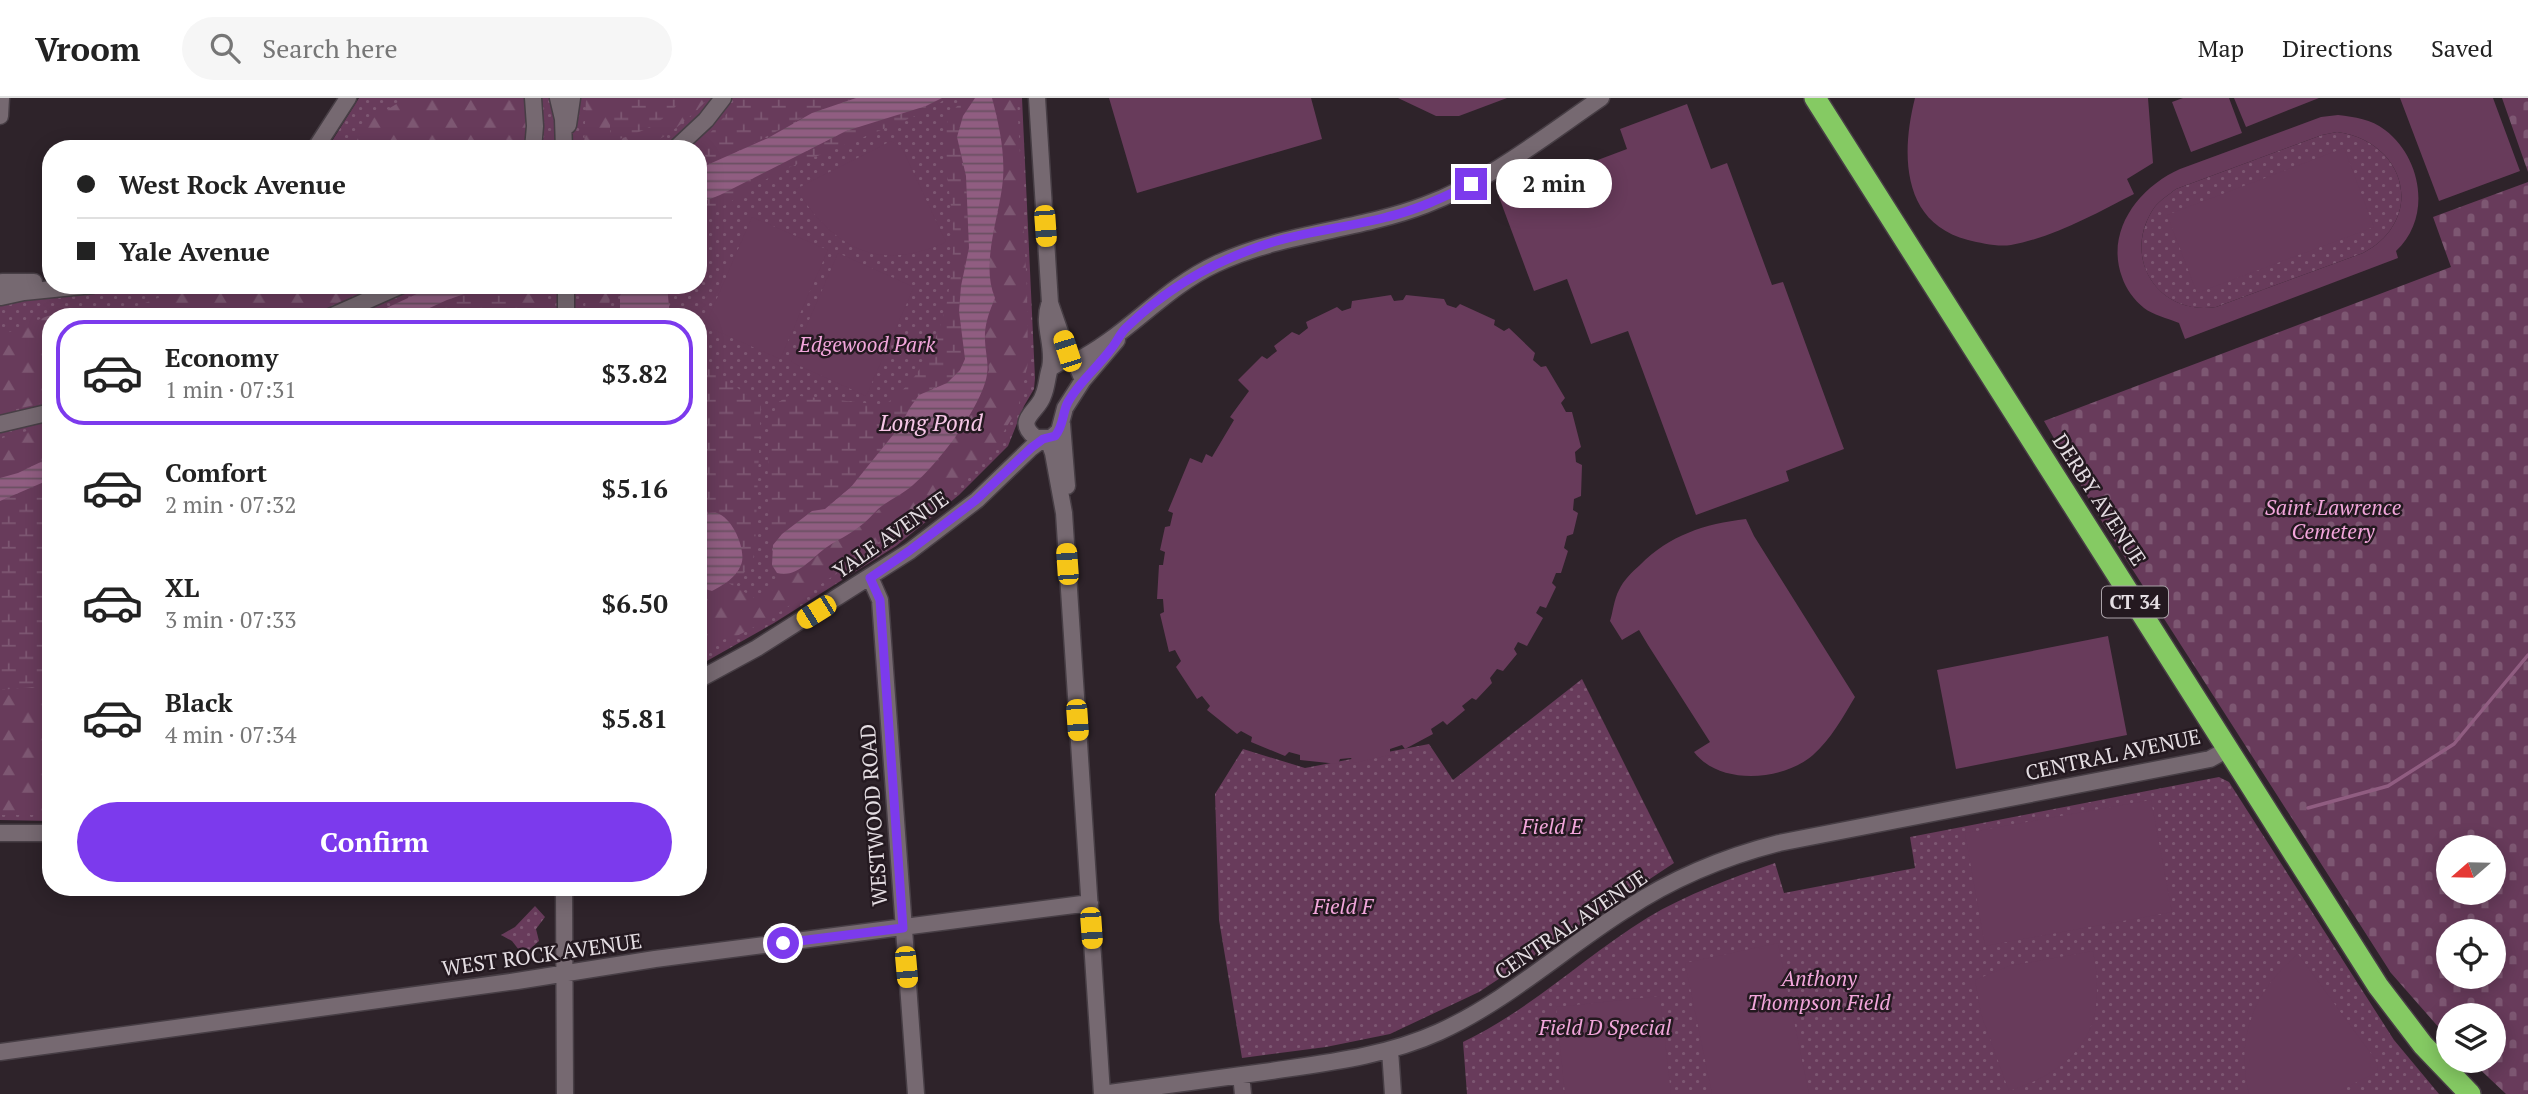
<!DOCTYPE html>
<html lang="en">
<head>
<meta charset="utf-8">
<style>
	body { margin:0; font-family:"PT Serif",serif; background:#f6f6f6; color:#222; height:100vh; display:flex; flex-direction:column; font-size:26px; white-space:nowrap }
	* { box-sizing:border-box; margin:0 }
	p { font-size:23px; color:#767676 }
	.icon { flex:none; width:38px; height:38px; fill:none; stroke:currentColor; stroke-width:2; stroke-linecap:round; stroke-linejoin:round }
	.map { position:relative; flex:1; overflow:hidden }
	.side { position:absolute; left:42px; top:210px; width:665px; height:588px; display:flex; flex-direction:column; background:#fff; border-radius:28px; box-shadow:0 4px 18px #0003 }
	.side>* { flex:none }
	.hud { position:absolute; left:42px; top:42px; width:665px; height:154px; border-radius:28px; box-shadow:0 4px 18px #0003; display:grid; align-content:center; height:154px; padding:0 35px; background:#fff }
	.needle { width:46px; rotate:250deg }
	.controls { position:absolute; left:2436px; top:737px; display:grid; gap:14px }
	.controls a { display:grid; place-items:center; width:70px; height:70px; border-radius:50%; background:#fff; box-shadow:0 4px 18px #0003; font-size:35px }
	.end { position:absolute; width:32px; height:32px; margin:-16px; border:9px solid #7c3aed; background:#fff; box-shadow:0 0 0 4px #fff }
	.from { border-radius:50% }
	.bubble { position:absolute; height:49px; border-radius:24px; background:#fff; box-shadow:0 4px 18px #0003; font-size:23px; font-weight:600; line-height:49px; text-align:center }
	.car { position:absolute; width:21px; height:42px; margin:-21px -10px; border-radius:9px; box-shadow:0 0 5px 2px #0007; background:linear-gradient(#f5c518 24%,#345 0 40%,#f5c518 0 76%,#345 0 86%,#f5c518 0) }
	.hud b { display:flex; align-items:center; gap:24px; height:66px; font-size:26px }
	.hud b+b { border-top:2px solid #e0e0e0 }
	.hud i { width:18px; height:18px; background:#222 }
	ul { padding:12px 0 0; list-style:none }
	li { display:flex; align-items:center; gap:21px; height:105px; margin:0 14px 10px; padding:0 21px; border:4px solid transparent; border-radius:28px }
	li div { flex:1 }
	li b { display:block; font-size:26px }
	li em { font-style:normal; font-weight:600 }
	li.selected { border-color:#7c3aed }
	li>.icon { width:63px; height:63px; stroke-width:1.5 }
	.cta { display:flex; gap:14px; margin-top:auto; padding:14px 35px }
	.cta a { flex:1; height:80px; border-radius:42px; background:#7c3aed; color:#fff; font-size:28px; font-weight:600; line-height:80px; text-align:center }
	header { display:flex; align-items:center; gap:42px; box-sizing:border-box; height:98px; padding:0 35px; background:#fff; border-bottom:2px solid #e0e0e0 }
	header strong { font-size:33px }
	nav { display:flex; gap:38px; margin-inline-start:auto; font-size:24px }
	.search { width:490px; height:63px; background:#f6f6f6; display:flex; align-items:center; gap:18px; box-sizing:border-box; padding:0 24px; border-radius:38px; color:#767676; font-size:26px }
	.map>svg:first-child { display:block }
	.grass { fill:url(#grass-dots) }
	.forest { fill:url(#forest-firs) }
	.wetland { fill:url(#wetland-marsh) }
	.cemetery { fill:url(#cemetery-stones); fill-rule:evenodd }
	.garden { fill:#683b5b; fill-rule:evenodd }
	.water { fill:url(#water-rules) }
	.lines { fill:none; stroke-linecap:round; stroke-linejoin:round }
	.stream { stroke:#905d81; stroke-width:3.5 }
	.minor-casing { stroke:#473e45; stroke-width:19 }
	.highway-casing { stroke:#473e45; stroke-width:24 }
	.minor { stroke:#766971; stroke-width:16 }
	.highway { stroke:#85ca63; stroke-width:21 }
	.route { stroke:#7c3aed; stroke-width:9 }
	.labels { text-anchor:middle; stroke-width:5; stroke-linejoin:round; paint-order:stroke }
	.shield { fill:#241920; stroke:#aaa2a8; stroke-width:2 }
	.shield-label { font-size:19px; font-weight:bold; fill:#e4dde2 }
	.park-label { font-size:21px; font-style:italic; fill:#f2a6db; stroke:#241920 }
	.street-label { font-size:21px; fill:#e4dde2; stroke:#241920 }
	.water-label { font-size:23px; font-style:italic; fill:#f7c7e7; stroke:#241920 }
</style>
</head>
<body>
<header>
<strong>Vroom</strong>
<div class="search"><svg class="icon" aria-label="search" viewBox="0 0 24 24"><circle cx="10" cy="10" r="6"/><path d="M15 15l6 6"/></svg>Search here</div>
<nav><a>Map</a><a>Directions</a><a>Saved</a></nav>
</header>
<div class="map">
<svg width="2528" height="996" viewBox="0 0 2528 996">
	<defs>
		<pattern id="grass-dots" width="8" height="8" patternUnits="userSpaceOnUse" patternTransform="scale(1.75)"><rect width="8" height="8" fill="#683b5b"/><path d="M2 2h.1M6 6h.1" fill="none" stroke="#7d5772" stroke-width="1.8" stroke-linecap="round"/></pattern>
		<pattern id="forest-firs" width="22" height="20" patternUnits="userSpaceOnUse" patternTransform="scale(1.75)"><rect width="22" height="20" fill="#683b5b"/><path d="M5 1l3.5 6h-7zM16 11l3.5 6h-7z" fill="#7d5772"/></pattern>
		<pattern id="wetland-marsh" width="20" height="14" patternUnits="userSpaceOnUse" patternTransform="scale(1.75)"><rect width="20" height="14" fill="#683b5b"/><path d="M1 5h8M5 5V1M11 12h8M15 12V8" fill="none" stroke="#7d5772"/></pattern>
		<pattern id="cemetery-stones" width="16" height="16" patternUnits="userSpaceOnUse" patternTransform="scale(1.75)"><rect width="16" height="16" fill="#683b5b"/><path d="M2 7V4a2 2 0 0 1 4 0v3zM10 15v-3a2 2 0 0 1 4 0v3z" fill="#7d5772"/></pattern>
		<pattern id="water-rules" width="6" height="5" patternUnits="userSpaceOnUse" patternTransform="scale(1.75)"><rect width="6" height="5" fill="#905d81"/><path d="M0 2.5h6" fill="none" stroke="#6a5062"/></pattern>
	</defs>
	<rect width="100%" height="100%" fill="#2e232a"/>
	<!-- grass -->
	<path class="grass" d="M359,0H1022L1035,280L1034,291L1024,308L1008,348L959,397L896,448L774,525L698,568V219H51V723L0,722V207L9,202L95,192L120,187H698V51H327Z
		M2337,34C2406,43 2427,121 2363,155L2216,209C2160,218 2122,163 2152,113C2157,104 2167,98 2176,91L2322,37Z
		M1582,581L1674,765L1479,894L1390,936L1326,949L1242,960L1219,822L1215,696L1243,651L1305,670L1429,646L1453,682Z
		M2219,679L2229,684L2394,942L2439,996H1467L1463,944C1530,912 1584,859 1647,820C1687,796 1731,780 1775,765L1784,795L1915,770L1910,739Z
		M535,808L545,819L536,831L539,843L529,852H519L512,843L501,837L515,829Z"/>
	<!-- forest -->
	<path class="forest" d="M405,0H527L526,51H353C368,14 377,21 405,0Z
		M586,0H709C693,17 659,48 635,51C619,52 601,51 584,51Z
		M992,0H1017L1027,193L1028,265L1018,310L997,345L975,372L836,476L771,520L735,539L698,547V489L712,493L727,484L758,502L771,494L783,476L810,465L824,450L859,429L891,401L913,387L944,352L972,315L989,272L985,238L987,218L995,200C979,163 1001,119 1003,81C1004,55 999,25 992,0Z
		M192,187H387L378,191H361L347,201L305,219H51V303L0,315V238L45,219L75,209L132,210Z
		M517,187H546V219H519Z
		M586,187H615L610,199L608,219H585Z
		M51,328V359L18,375L0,380V341L14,336Z
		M51,584V717H0V592L42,588Z"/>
	<!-- wetland -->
	<path class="wetland" d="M617,0H681C669,23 639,36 615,42L610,37V17Z
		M740,0H856L812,15L711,67L699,48Z
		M942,0H947L925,14L778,74L698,124V106L720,97L846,33L926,8Z
		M965,0H975L963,18L961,63L966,78L969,150L961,188L959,213L966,261L960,272L947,285L933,290L909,311L901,327L851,389L825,411L812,413L782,436L773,447C766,420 765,331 777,307C780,302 785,300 790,297L884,307C938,273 955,193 953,133C952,100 942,64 946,31C947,17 956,9 965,0Z
		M490,187H517L519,219H410L447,202Z
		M698,263L761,306L755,449L753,461L735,489L727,484L737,474L706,415L698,419Z
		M51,381V584L42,588L0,592V403Z"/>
	<!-- cemetery -->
	<path class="cemetery" d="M2502,0H2528V74Z
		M2528,84V996H2506L2471,963L2494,962V917H2448V940L2391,875L2104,427L2044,323L2451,169L2433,119ZM2448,749H2494V794H2448ZM2448,833H2494V878H2448Z"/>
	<!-- garden -->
	<path class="garden" d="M1109,0H1311L1322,41L1137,95Z
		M1398,0H1507L1459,18H1436Z
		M1915,0H2148L2153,65L2127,81L2134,96C2095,116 2054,139 2011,147C1997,149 1981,145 1968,142C1901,125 1901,55 1915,0Z
		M2183,0H2229L2242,35L2191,54L2172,4Z
		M2234,0H2319L2246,29Z
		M2400,0H2493L2520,73L2439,103Z
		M1687,6L1711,71L1727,65L1772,187L1783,184L1844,351L1786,373L1789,383L1696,417L1628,233L1591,246L1567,181L1534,193L1499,99L1627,51L1620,31Z
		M2338,17C2355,19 2371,21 2385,32C2422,60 2432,120 2396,153L2398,160L2185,241L2179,225C2167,220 2153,217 2144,210C2134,202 2126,191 2122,179C2105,133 2139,89 2180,71L2321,19ZM2337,34C2406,43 2427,121 2363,155L2216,209C2160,218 2122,162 2152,113C2157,104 2167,98 2176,91L2322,37Z
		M891,43L901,48L946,144C878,175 834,150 796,91Z
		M2344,50L2374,129L2197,195L2167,117Z
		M752,119L828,152L780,261L705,228Z
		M838,155L914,189L866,298L791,264Z
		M1391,197L1394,203L1403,202L1406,197L1444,201L1447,207L1456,210L1460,206L1495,222L1494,227L1504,233L1509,230L1535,255L1533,262L1541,269L1546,268L1565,300L1561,305L1566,314H1572L1581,349L1575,354L1576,364L1582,367L1581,398L1574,401L1573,412L1578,415L1573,436L1567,438L1564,450L1568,453L1561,475H1556L1552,485L1556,489L1546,510L1540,508L1536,515L1543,520L1527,548L1518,544L1514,551L1517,556L1503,573L1497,571L1490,580L1492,585L1476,602L1472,600L1462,608L1465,612L1447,627L1443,623L1431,631L1433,636L1405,651L1402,647L1390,651V657L1354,665L1351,660L1340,661L1338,666L1300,662V657L1289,654L1285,658L1251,644L1252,639L1241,633L1237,636L1207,612L1210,608L1202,598L1197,601L1176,569L1181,563L1175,552L1169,554L1160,516L1164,514L1163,501H1157L1159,467H1163L1165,454L1160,452L1165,429L1170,428L1173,415L1168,413L1190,360L1202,365L1206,356L1212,359L1234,322L1230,319L1249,293L1238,282L1262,258L1267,261L1277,253L1274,248L1292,234L1299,237L1308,230L1306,224L1337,209L1342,213L1351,210L1352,203Z
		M1746,421L1754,438L1855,599C1843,619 1831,641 1813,657C1783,683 1720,688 1694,654L1710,644L1648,547L1639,532L1622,542L1610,523C1613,514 1614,501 1619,492C1623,483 1632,474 1640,467C1670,437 1704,426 1746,421Z
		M2108,538L2127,637L1956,671L1937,572Z
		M2151,702L2172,814L1985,848L1965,735Z
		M1778,845L1809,996H1712L1685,865Z
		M2093,853C2108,929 2082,969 2009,993L1981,916L1975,882L2009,868Z
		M2298,856L2375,961L2378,968L2377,974L2333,996H2249C2235,940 2254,893 2298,856Z
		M1660,898L1671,996H1565L1556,909Z"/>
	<!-- water -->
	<path class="water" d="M856,0H942L926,8L846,33L720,97L698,106V71L768,40L812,15Z
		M975,0H992C999,26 1005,54 1003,81C1000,118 980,165 995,200C990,212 986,222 985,235C984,258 993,268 982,293C969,324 939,364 913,387C903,396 889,402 878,411C872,417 866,424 859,429C849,437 837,442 827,449C812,459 797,481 777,475L772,467L773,447L782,436L812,413L825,411L851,389L901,327L909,311L919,297L947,285L960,272L965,261L959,213L961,188L969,150L966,78L957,39L963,18Z
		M436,187H490L447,202L410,219H367Z
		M624,187H667L670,219H620V198Z
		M51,359V381L0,403V380L18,375Z
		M706,415C710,415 714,414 717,415C733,420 747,453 741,467C736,480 723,487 712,493L698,489V419Z"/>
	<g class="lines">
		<!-- stream -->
		<path class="stream" d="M698,397L706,415
			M2308,710L2388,688L2454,646L2528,557"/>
		<defs>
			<path id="minor" d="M533,0L535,28L533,51
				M558,0L563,21L564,51
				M1037,0L1050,205L1070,263
				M0,18L1,0
				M568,27L572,0
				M315,51L348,0
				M675,51L706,22L723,0
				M2,184H34
				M566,187V219
				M1,199L24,194L93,187
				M1049,207C1042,228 1055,248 1050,270
				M330,219L402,187
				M1064,262L1077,268L1083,282L1065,310L1059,333L1051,340H1036C1013,322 1038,314 1043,298C1047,289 1047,279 1050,270Z
				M1072,265C1125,240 1162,191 1216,166C1285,134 1356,133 1425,107C1489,83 1544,39 1601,0
				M1083,282L1117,242
				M0,326L51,314
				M1062,326L1067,388
				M1048,341L1053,355L1064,415L1102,996
				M870,479L880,502L916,996
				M698,582L757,550L910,453L977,402L1031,350L1043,341
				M0,735H51
				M564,789L565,996
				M1390,952L1393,996
				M0,954L517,883L655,861L1090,805
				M1241,977L1243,996
				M1102,996C1156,989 1210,981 1264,974C1324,965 1384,959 1439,934C1507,903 1562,852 1625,812C1673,780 1724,759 1779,745L2210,661L2228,651"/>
			<path id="highway" d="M1815,0L2378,888L2423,947L2470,996"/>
		</defs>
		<!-- minor casing -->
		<use href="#minor" class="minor-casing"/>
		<!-- highway casing -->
		<use href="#highway" class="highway-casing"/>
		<!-- minor -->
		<use href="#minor" class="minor"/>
		<!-- highway -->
		<use href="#highway" class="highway"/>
	</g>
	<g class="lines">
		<!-- route -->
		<path class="route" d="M783,845L903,830L880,502L870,480L909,453L976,402L1031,350L1043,341L1055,338C1064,328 1062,315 1068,304C1079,284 1098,269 1111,251C1117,244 1120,235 1127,229C1168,189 1218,161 1273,144C1310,133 1349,129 1387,119C1417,112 1444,99 1471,86"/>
	</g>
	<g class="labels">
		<!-- shield labels -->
		<rect class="shield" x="2102" y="488.5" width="66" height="31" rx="5"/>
		<g class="shield-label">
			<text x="2135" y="511">CT 34</text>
		</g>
		<!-- park labels -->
		<g class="park-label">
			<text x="867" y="254">Edgewood Park</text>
			<text x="2333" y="417">Saint Lawrence<tspan x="2333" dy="24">Cemetery</tspan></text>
			<text x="1552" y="736">Field E</text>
			<text x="1343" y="816">Field F</text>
			<text x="1819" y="888">Anthony<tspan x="1819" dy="24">Thompson Field</tspan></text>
			<text x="1605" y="937">Field D Special</text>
		</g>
		<!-- street labels -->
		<g class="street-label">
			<text transform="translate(2099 402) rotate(57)" y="7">DERBY AVENUE</text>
			<text transform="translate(891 437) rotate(-35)" y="7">YALE AVENUE</text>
			<text transform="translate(2113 657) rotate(-12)" y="7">CENTRAL AVENUE</text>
			<text transform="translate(874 717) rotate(-94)" y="7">WESTWOOD ROAD</text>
			<text transform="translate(1571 827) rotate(-34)" y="7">CENTRAL AVENUE</text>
			<text transform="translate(542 857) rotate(-8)" y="7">WEST ROCK AVENUE</text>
		</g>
		<!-- water labels -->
		<g class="water-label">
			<text x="931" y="333">Long Pond</text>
		</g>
	</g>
</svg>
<div class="controls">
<a><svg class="needle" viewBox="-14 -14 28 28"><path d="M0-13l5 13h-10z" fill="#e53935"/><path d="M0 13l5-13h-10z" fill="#767676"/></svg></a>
<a><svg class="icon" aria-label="locate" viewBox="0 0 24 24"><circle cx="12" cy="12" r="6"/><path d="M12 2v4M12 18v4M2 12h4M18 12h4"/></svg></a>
<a><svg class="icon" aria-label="layers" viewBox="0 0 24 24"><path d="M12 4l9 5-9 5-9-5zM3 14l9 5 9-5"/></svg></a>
</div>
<i class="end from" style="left:783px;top:845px"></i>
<i class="end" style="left:1471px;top:86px"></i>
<div class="bubble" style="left:1496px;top:61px;width:116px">2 min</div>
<i class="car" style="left:1045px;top:128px;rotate:176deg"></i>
<i class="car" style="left:1067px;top:253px;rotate:342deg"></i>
<i class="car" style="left:1067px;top:466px;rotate:356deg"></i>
<i class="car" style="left:816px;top:514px;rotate:238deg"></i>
<i class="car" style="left:1077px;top:622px;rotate:176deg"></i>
<i class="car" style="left:1091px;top:830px;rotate:176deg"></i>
<i class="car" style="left:906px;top:869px;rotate:175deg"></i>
<div class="hud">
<b><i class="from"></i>West Rock Avenue</b>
<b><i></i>Yale Avenue</b>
</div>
<section class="side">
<ul>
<li class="selected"><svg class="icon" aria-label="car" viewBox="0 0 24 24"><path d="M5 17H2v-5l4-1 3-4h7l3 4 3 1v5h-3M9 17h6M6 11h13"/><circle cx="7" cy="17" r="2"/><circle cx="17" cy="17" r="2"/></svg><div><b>Economy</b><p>1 min · 07:31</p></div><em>$3.82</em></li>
<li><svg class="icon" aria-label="car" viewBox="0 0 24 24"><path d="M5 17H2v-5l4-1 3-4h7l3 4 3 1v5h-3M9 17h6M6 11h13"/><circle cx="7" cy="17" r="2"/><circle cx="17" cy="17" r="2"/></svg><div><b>Comfort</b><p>2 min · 07:32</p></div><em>$5.16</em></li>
<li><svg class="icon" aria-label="car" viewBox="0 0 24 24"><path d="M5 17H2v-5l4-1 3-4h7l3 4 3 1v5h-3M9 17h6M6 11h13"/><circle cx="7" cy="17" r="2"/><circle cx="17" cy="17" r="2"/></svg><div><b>XL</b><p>3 min · 07:33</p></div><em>$6.50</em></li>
<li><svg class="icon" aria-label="car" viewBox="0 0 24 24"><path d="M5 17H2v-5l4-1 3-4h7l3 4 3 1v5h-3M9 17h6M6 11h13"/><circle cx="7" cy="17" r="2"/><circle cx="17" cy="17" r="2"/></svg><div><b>Black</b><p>4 min · 07:34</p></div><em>$5.81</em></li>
</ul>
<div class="cta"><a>Confirm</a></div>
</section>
</div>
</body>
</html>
